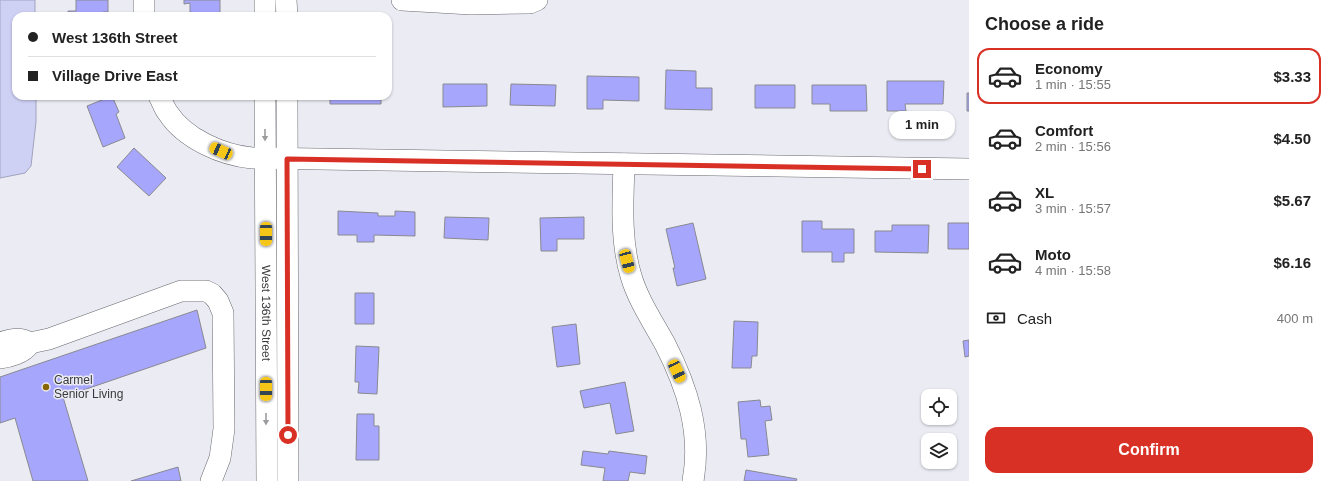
<!DOCTYPE html>
<html lang="en">
<head>
<meta charset="utf-8">
<style>
	body { margin:0; font-family:Arial,sans-serif; background:#f6f6f6; color:#222; height:100vh; display:flex; flex-direction:column; font-size:15px; white-space:nowrap }
	* { box-sizing:border-box; margin:0 }
	p { font-size:13px; color:#767676 }
	.icon { flex:none; width:22px; height:22px; fill:none; stroke:currentColor; stroke-width:2; stroke-linecap:round; stroke-linejoin:round }
	.map { position:relative; flex:1; overflow:hidden }
	.panel { display:flex; flex-direction:column; background:#fff; width:360px }
	.panel>* { flex:none }
	.guide { position:absolute; left:12px; top:12px; width:380px; height:88px; border-radius:12px; box-shadow:0 1px 3px #0004; display:grid; align-content:center; height:88px; padding:0 16px; background:#fff }
	.controls { position:absolute; left:921px; top:389px; display:grid; gap:8px }
	.controls a { display:grid; place-items:center; width:36px; height:36px; border-radius:8px; background:#fff; box-shadow:0 1px 3px #0004; font-size:20px }
	.end { position:absolute; width:18px; height:18px; margin:-9px; border:5px solid #d93025; background:#fff; box-shadow:0 0 0 2px #fff }
	.from { border-radius:50% }
	.bubble { position:absolute; height:28px; border-radius:12px; background:#fff; box-shadow:0 1px 3px #0004; font-size:13px; font-weight:800; line-height:28px; text-align:center }
	.car { position:absolute; width:12px; height:24px; margin:-12px -6px; border-radius:5px; box-shadow:0 0 3px 1px #0007; background:linear-gradient(#f5c518 24%,#345 0 40%,#f5c518 0 76%,#345 0 86%,#f5c518 0) }
	.guide b { display:flex; align-items:center; gap:14px; height:38px; font-size:15px }
	.guide b+b { border-top:1px solid #e0e0e0 }
	.guide i { width:10px; height:10px; background:#222 }
	ul { padding:0; list-style:none }
	li { display:flex; align-items:center; gap:12px; height:56px; margin:0 8px 6px; padding:0 8px; border:2px solid transparent; border-radius:12px }
	li div { flex:1 }
	li b { display:block; font-size:15px }
	li em { font-style:normal; font-weight:800 }
	li.selected { border-color:#d93025 }
	li>.icon { width:36px; height:36px; stroke-width:1.5 }
	h2 { padding:0 16px; font-size:18px; line-height:48px }
	.pay { display:flex; align-items:center; gap:10px; height:44px; padding:0 16px; font-size:15px }
	.pay p { margin-inline-start:auto }
	.cta { display:flex; gap:8px; margin-top:auto; padding:8px 16px }
	.cta a { flex:1; height:46px; border-radius:12px; background:#d93025; color:#fff; font-size:16px; font-weight:800; line-height:46px; text-align:center }
	main { display:flex; flex:1; min-height:0 }
	.map>svg:first-child { display:block }
	.water { fill:#ced0f4; stroke:#a2a3bd }
	.building { fill:#a7a6fd; stroke:#898990 }
	.lines { fill:none; stroke-linecap:round; stroke-linejoin:round }
	.minor-casing { stroke:#68696f; stroke-width:22 }
	.minor { stroke:#fff; stroke-width:21 }
	.oneway { fill:#9c9c9e }
	.route { stroke:#d93025; stroke-width:5 }
	.poi-dot { fill:#876601; stroke:#ebebf3; stroke-width:1.5 }
	.labels { text-anchor:middle; stroke-width:3; stroke-linejoin:round; paint-order:stroke }
	.street-label { font-size:12px; fill:#3a3a3d; stroke:#ebebf3 }
	.poi-label { font-size:12px; fill:#3a3a3d; stroke:#ebebf3; text-anchor:start }
</style>
</head>
<body>
<main>
<div class="map">
<svg width="969" height="481" viewBox="0 0 969 481">
	<rect width="100%" height="100%" fill="#ebebf3"/>
	<!-- water -->
	<path class="water" d="M0,0H35V16H16V96H36V122L31,166L25,173L0,178Z"/>
	<!-- building -->
	<path class="building" d="M76,0H108V12H103V16H68V11H76Z
		M184,0H220V16H190V3L184,4Z
		M666,70L696,71V88H712V110L665,109Z
		M587,76L639,77V101L603,100V109H587Z
		M887,81H944L943,104H905L906,111H887Z
		M443,84H487V106L443,107Z
		M511,84L556,85L555,106L510,105Z
		M755,85H795V108H755Z
		M812,85H866L867,111H830V104H812Z
		M967,93H969V111H967Z
		M112,96L119,112L116,114L125,138L103,147L87,106Z
		M330,96H381V104H330Z
		M134,148L166,178L149,196L117,167Z
		M338,211L378,213V216H395V211L415,212V236L374,235V242H357V235H338Z
		M445,217L489,218L488,240L444,238Z
		M584,217V239H557V251H541L540,218Z
		M802,221H822V229H854V253H844V262H832V252H802Z
		M693,223L706,279L677,286L673,268H675L666,229Z
		M948,223H969V249H948Z
		M892,225H929L928,253L875,252V231H892Z
		M355,293H374V324H355Z
		M197,310L206,348L63,397L88,481H33L15,418L0,423V377Z
		M734,321L758,322L757,356H752L751,368H732Z
		M576,324L580,364L557,367L552,327Z
		M969,340V356L965,357L963,341Z
		M356,346L379,347L377,394L358,393L359,382H355Z
		M625,382L634,431L616,434L610,403L584,408L580,391Z
		M760,400L761,407L770,406L772,420L765,421L769,455L748,457L746,439H741L738,402Z
		M357,414H374V426H379V460H356Z
		M583,451L608,454L609,451L647,456L645,474L630,472L628,481H603L605,468L581,465Z
		M178,467L181,481H131Z
		M746,470L797,479L796,481H744Z"/>
	<g class="lines">
		<defs>
			<g id="minor">
				<path d="M144,0V16"/>
				<path d="M286,0L287,16"/>
				<path d="M402,0L471,4L530,3L537,0"/>
				<path d="M265,16V0"/>
				<path d="M159,96C162,101 164,108 168,113C185,139 222,155 252,158L969,169"/>
				<path id="s1" d="M265,96L267,481"/>
				<path d="M287,96L288,481"/>
				<path d="M624,164C623,201 620,240 631,276C638,300 653,322 665,344C687,387 702,432 693,481"/>
				<path d="M0,343C11,339 20,337 30,343L49,339L181,291H206L212,294L218,301L223,313L224,429L220,458L211,481"/>
				<path d="M0,358C10,357 23,353 29,345"/>
			</g>
		</defs>
		<!-- minor casing -->
		<use href="#minor" class="minor-casing"/>
		<!-- minor -->
		<use href="#minor" class="minor"/>
	</g>
	<!-- one-way arrows -->
	<defs><path id="oneway-solid" d="M-6-.8H1V-3.2L6.5 0L1 3.2V.8H-6Z"/></defs>
	<g class="oneway">
		<use href="#oneway-solid" transform="translate(265 135) rotate(90)"/>
		<use href="#oneway-solid" transform="translate(266 419) rotate(90)"/>
	</g>
	<g class="lines">
		<!-- route -->
		<path class="route" d="M288,435L287,159L922,169"/>
	</g>
	<!-- markers -->
	<circle class="poi-dot" cx="46" cy="387" r="4"/>
	<g class="labels">
		<!-- street labels -->
		<g class="street-label">
			<text dy="4" stroke="none"><textPath href="#s1" startOffset="217">West 136th Street</textPath></text>
		</g>
		<!-- poi labels -->
		<g class="poi-label">
			<text x="54" y="384">Carmel<tspan x="54" dy="14">Senior Living</tspan></text>
		</g>
	</g>
</svg>
<div class="controls">
<a><svg class="icon" aria-label="locate" viewBox="0 0 24 24"><circle cx="12" cy="12" r="6"/><path d="M12 2v4M12 18v4M2 12h4M18 12h4"/></svg></a>
<a><svg class="icon" aria-label="layers" viewBox="0 0 24 24"><path d="M12 4l9 5-9 5-9-5zM3 14l9 5 9-5"/></svg></a>
</div>
<i class="end from" style="left:288px;top:435px"></i>
<i class="end" style="left:922px;top:169px"></i>
<div class="bubble" style="left:889px;top:111px;width:66px">1 min</div>
<i class="car" style="left:221px;top:151px;rotate:294deg"></i>
<i class="car" style="left:266px;top:234px;rotate:180deg"></i>
<i class="car" style="left:627px;top:261px;rotate:165deg"></i>
<i class="car" style="left:677px;top:371px;rotate:155deg"></i>
<i class="car" style="left:266px;top:389px;rotate:180deg"></i>
<div class="guide">
<b><i class="from"></i>West 136th Street</b>
<b><i></i>Village Drive East</b>
</div>
</div>
<section class="panel">
<h2>Choose a ride</h2>
<ul>
<li class="selected"><svg class="icon" aria-label="car" viewBox="0 0 24 24"><path d="M5 17H2v-5l4-1 3-4h7l3 4 3 1v5h-3M9 17h6M6 11h13"/><circle cx="7" cy="17" r="2"/><circle cx="17" cy="17" r="2"/></svg><div><b>Economy</b><p>1 min · 15:55</p></div><em>$3.33</em></li>
<li><svg class="icon" aria-label="car" viewBox="0 0 24 24"><path d="M5 17H2v-5l4-1 3-4h7l3 4 3 1v5h-3M9 17h6M6 11h13"/><circle cx="7" cy="17" r="2"/><circle cx="17" cy="17" r="2"/></svg><div><b>Comfort</b><p>2 min · 15:56</p></div><em>$4.50</em></li>
<li><svg class="icon" aria-label="car" viewBox="0 0 24 24"><path d="M5 17H2v-5l4-1 3-4h7l3 4 3 1v5h-3M9 17h6M6 11h13"/><circle cx="7" cy="17" r="2"/><circle cx="17" cy="17" r="2"/></svg><div><b>XL</b><p>3 min · 15:57</p></div><em>$5.67</em></li>
<li><svg class="icon" aria-label="car" viewBox="0 0 24 24"><path d="M5 17H2v-5l4-1 3-4h7l3 4 3 1v5h-3M9 17h6M6 11h13"/><circle cx="7" cy="17" r="2"/><circle cx="17" cy="17" r="2"/></svg><div><b>Moto</b><p>4 min · 15:58</p></div><em>$6.16</em></li>
</ul>
<div class="pay"><svg class="icon" aria-label="cash" viewBox="0 0 24 24"><path d="M3 7h18v10H3z"/><circle cx="12" cy="12" r="2"/></svg>Cash<p>400 m</p></div>
<div class="cta"><a>Confirm</a></div>
</section>
</main>
</body>
</html>
